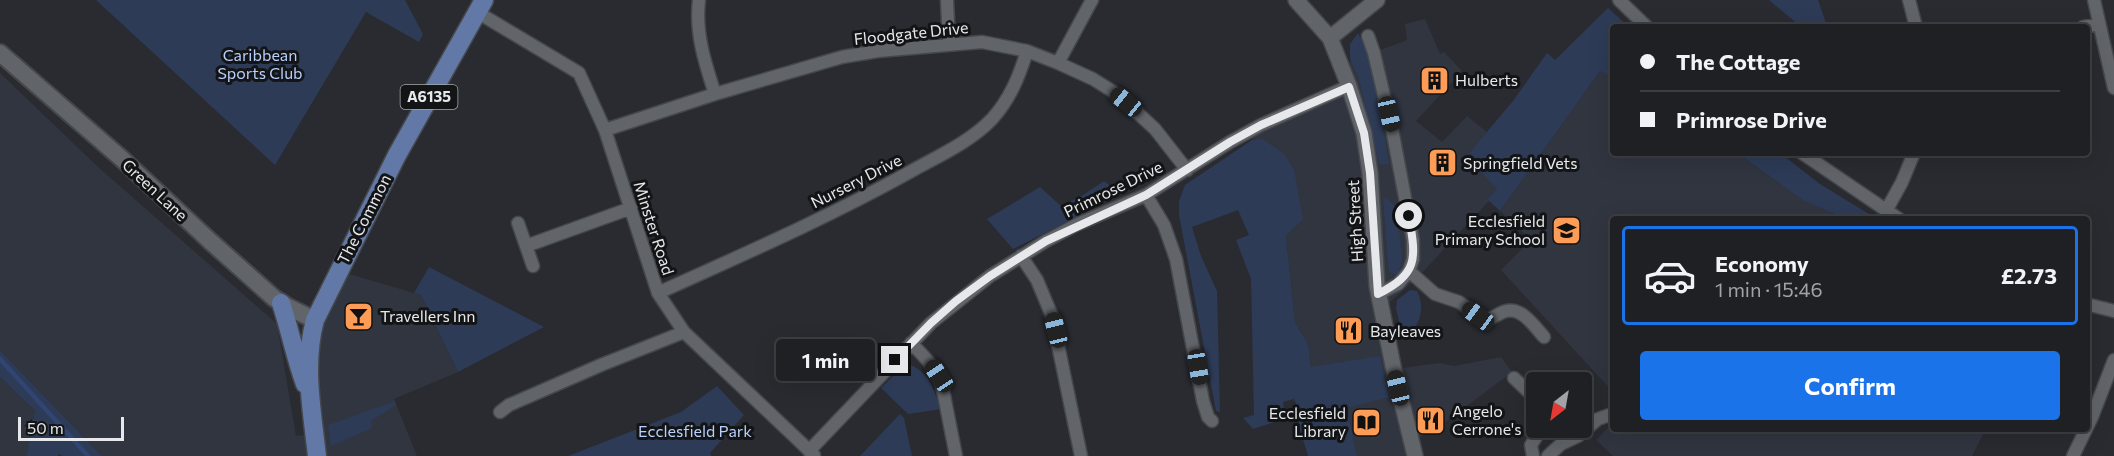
<!DOCTYPE html>
<html lang="en">
<head>
<meta charset="utf-8">
<style>
	body { margin:0; font-family:Commissioner,sans-serif; background:#2c2d31; color:#f1f3f6; height:100vh; display:flex; flex-direction:column; font-size:22px; white-space:nowrap }
	* { box-sizing:border-box; margin:0 }
	p { font-size:20px; color:#a1a3a6 }
	.icon { flex:none; width:33px; height:33px; fill:none; stroke:currentColor; stroke-width:2; stroke-linecap:round; stroke-linejoin:round }
	.map { position:relative; flex:1; overflow:hidden }
	.details { position:absolute; left:1610px; top:216px; width:480px; height:216px; display:flex; flex-direction:column; background:#1f2024; border-radius:6px; box-shadow:0 6px 24px #0002,0 0 0 2px #3c3e41 }
	.details>* { flex:none }
	.top-card { position:absolute; left:1610px; top:24px; width:480px; height:132px; border-radius:6px; box-shadow:0 6px 24px #0002,0 0 0 2px #3c3e41; display:grid; align-content:center; height:132px; padding:0 30px; background:#1f2024 }
	.needle { width:39px; rotate:211deg }
	.fabs { position:absolute; left:1526px; top:372px; display:grid; gap:12px }
	.fabs a { display:grid; place-items:center; width:66px; height:66px; border-radius:6px; background:#1f2024; box-shadow:0 6px 24px #0002,0 0 0 2px #3c3e41; font-size:30px }
	.scale { position:absolute; left:18px; bottom:15px; width:106px; box-sizing:border-box; padding-left:6px; border:3px solid #e6e8eb; border-top:0; font-size:16px; line-height:21px; white-space:nowrap; color:#e6e8eb; -webkit-text-stroke:4px #131416; paint-order:stroke }
	.end { position:absolute; width:27px; height:27px; margin:-14px; border:8px solid #e6e8eb; background:#111; box-shadow:0 0 0 3px #111 }
	.from { border-radius:50% }
	.bubble { position:absolute; height:42px; border-radius:6px; background:#1f2024; box-shadow:0 6px 24px #0002,0 0 0 2px #3c3e41; font-size:20px; font-weight:700; line-height:42px; text-align:center }
	.car { position:absolute; width:18px; height:36px; margin:-18px -9px; border-radius:8px; box-shadow:0 0 4px 2px #0007; background:linear-gradient(#222 24%,#8ab4d8 0 40%,#222 0 76%,#8ab4d8 0 86%,#222 0) }
	.top-card b { display:flex; align-items:center; gap:21px; height:57px; font-size:22px }
	.top-card b+b { border-top:2px solid #3c3e41 }
	.top-card i { width:15px; height:15px; background:#f1f3f6 }
	ul { padding:10px 0 0; list-style:none }
	li { display:flex; align-items:center; gap:18px; height:99px; margin:0 12px 9px; padding:0 18px; border:3px solid transparent; border-radius:6px }
	li div { flex:1 }
	li b { display:block; font-size:22px }
	li em { font-style:normal; font-weight:700 }
	li.current { border-color:#1a73e8 }
	li>.icon { width:54px; height:54px; stroke-width:1.5 }
	.action { display:flex; gap:12px; margin-top:auto; padding:12px 30px }
	.action a { flex:1; height:69px; border-radius:6px; background:#1a73e8; color:#fff; font-size:24px; font-weight:700; line-height:69px; text-align:center }
	.map>svg:first-child { display:block }
	.built { fill:#303540 }
	.green { fill:#2d3b57 }
	.lines { fill:none; stroke-linecap:round; stroke-linejoin:round }
	.stream { stroke:#304573; stroke-width:4.5 }
	.minor-casing { stroke:#44474b; stroke-width:15 }
	.tertiary-casing { stroke:#44474b; stroke-width:18 }
	.secondary-casing { stroke:#44474b; stroke-width:20 }
	.primary-casing { stroke:#44474b; stroke-width:21 }
	.minor { stroke:#616469; stroke-width:12 }
	.tertiary { stroke:#616469; stroke-width:15 }
	.secondary { stroke:#616469; stroke-width:16 }
	.primary { stroke:#6278a6; stroke-width:18 }
	.route { stroke:#e6e8eb; stroke-width:8 }
	.labels { text-anchor:middle; stroke-width:6; stroke-linejoin:round; paint-order:stroke }
	.shield { fill:#131416; stroke:#a7a8ab; stroke-width:1.5 }
	.shield-label { font-size:15px; font-weight:bold; fill:#e6e8eb }
	.street-label { font-size:16px; fill:#e6e8eb; stroke:#131416 }
	.park-label { font-size:16px; fill:#b9cffd; stroke:#131416 }
	.poi-label { font-size:16px; fill:#e6e8eb; stroke:#131416; text-anchor:start }
</style>
</head>
<body>
<div class="map">
<svg width="2114" height="456" viewBox="0 0 2114 456">
	<rect width="100%" height="100%" fill="#292b30"/>
	<!-- built -->
	<path class="built" d="M1425,19L1440,54L1444,52L1462,71L1416,121L1442,142L1467,116L1487,132L1469,153L1497,189L1488,199L1489,201L1419,276L1381,310L1394,369L1440,363L1454,366L1501,357L1512,372L1448,420L1412,442L1415,456H1357L1347,407L1311,367L1308,344L1295,322L1286,236L1303,220L1252,140L1261,125L1349,87L1341,65L1407,40L1405,24Z
		M1600,71L1612,78V153H1737L1802,199L1846,219H1612V391L1501,270L1531,240L1500,211Z
		M0,73L97,166L277,324L296,436L324,433L317,377L320,345L326,315L349,274L421,295L458,372L394,399L417,456H102L0,350Z
		M0,377L35,411L26,456H0Z
		M1612,424V429H1986L1972,456H1613L1596,440Z"/>
	<!-- green -->
	<path class="green" d="M96,0H405L423,34L419,42L366,12L275,165Z
		M1769,0H1818L1827,26L1801,27Z
		M1608,8L1629,27H1612V78L1600,71L1500,211L1487,199L1497,189L1470,161L1474,157L1469,153L1513,101L1547,53L1555,60Z
		M1358,33C1378,67 1382,124 1389,164H1379L1359,79L1350,59V44Z
		M1263,139L1284,154L1294,170L1303,220L1286,236L1295,322L1308,344L1311,367L1380,356L1389,397L1347,408L1357,456H1308L1298,423L1303,419L1294,399L1283,402L1284,410L1272,416L1275,422L1253,429L1243,418L1254,415L1251,279L1236,240L1249,235L1238,210L1192,227L1201,256L1217,291L1220,412L1216,411L1179,215V201L1185,185L1252,140Z
		M1737,153H1780L1820,184L1877,219H1846L1803,200Z
		M1104,181L1121,194L1013,249L987,219L1040,187L1061,206L1083,195Z
		M1383,198L1387,199L1397,208L1402,259L1398,276L1389,272Z
		M429,267L544,327L458,372L421,295L414,293Z
		M1410,290L1417,291C1426,309 1420,326 1404,339L1402,335L1396,308L1397,300Z
		M0,350L102,456H62L59,454L58,456H26L35,411L0,377Z
		M910,365C931,373 933,390 941,409L908,414L881,388L901,368Z
		M717,386L744,415L710,453L711,456H568L681,412Z
		M395,401L396,405L371,421L372,428L331,446L328,425Z
		M900,414L904,418L912,456H860Z"/>
	<g class="lines">
		<!-- stream -->
		<path class="stream" d="M0,359L88,456"/>
		<defs>
			<path id="minor" d="M699,0C695,33 705,63 715,94
				M947,0L949,44
				M1619,0L1647,27
				M1909,0L1916,27
				M2094,0L2114,88
				M477,12L579,73L605,130L658,293L684,332L814,455
				M2083,27L2099,24
				M1368,36L1374,53L1393,134L1413,240V259L1409,271L1398,284L1378,294
				M1058,63L1092,0
				M605,130L715,94L842,57L878,51L982,42L1027,51L1058,63L1093,79L1117,94L1155,129L1187,170
				M1802,153L1899,219
				M1146,195L1164,225L1176,259L1203,401L1208,417L1212,421
				M1886,211L1902,182L1914,153
				M518,223L533,266
				M526,246L631,208
				M1021,256L1037,280L1052,316L1081,456
				M1409,271L1435,294L1459,302L1484,320C1493,319 1498,313 1506,311C1522,307 1535,327 1544,337
				M658,293C742,255 827,218 908,173C936,157 969,143 992,119C1010,99 1019,77 1027,51
				M2086,304L2114,311
				M911,343C924,356 936,368 942,385L956,456
				M1514,378L1536,399
				M500,412L509,405L601,365L684,332
				M809,451L931,323L990,276L1046,241L1078,224L1146,195L1230,142L1261,125L1349,86
				M1533,456L1531,445L1542,428
				M1548,456L1561,444L1578,436L1598,419L1612,414
				M2073,456L2092,417L2114,360"/>
			<path id="tertiary" d="M1296,0L1330,38L1349,86L1364,133L1370,173L1377,286L1393,366L1415,456
				M1330,38L1377,0"/>
			<path id="secondary" d="M0,53L121,158L210,241L274,298L288,307L315,320"/>
			<path id="primary" d="M281,303C290,330 295,357 305,384
				M317,456C312,411 303,364 315,320L397,155L484,0"/>
		</defs>
		<!-- minor casing -->
		<use href="#minor" class="minor-casing"/>
		<!-- tertiary casing -->
		<use href="#tertiary" class="tertiary-casing"/>
		<!-- secondary casing -->
		<use href="#secondary" class="secondary-casing"/>
		<!-- primary casing -->
		<use href="#primary" class="primary-casing"/>
		<!-- minor -->
		<use href="#minor" class="minor"/>
		<!-- tertiary -->
		<use href="#tertiary" class="tertiary"/>
		<!-- secondary -->
		<use href="#secondary" class="secondary"/>
		<!-- primary -->
		<use href="#primary" class="primary"/>
	</g>
	<g class="lines">
		<!-- route -->
		<path class="route" d="M895,360L931,323L956,301L990,276L1046,241L1146,195L1230,142L1261,125L1349,87L1364,133L1370,173L1378,294C1419,273 1416,259 1409,216"/>
	</g>
	<!-- icons -->
	<defs>
		<symbol id="building-square" viewBox="-11 -11 22 22"><rect x="-9" y="-9" width="18" height="18" rx="4" fill="#fd9c56" stroke="#131416"/><path d="M-4-6H4V6H1V3H-1V6H-4ZM-2.5-4.3h1.7v1.8h-1.7ZM.8-4.3h1.7v1.8H.8ZM-2.5-1h1.7V.8h-1.7ZM.8-1h1.7V.8H.8Z" fill="#111"/></symbol>
		<symbol id="school-square" viewBox="-11 -11 22 22"><rect x="-9" y="-9" width="18" height="18" rx="4" fill="#fd9c56" stroke="#131416"/><path d="M0-5L7-2L0 1L-7-2ZM-4 1L0 2.5L4 1V4Q0 6-4 4Z" fill="#111"/></symbol>
		<symbol id="bar-square" viewBox="-11 -11 22 22"><rect x="-9" y="-9" width="18" height="18" rx="4" fill="#fd9c56" stroke="#131416"/><path d="M-6-5H6L.8 .8V4.5H3.5V6h-7V4.5H-.8V.8Z" fill="#111"/></symbol>
		<symbol id="restaurant-square" viewBox="-11 -11 22 22"><rect x="-9" y="-9" width="18" height="18" rx="4" fill="#fd9c56" stroke="#131416"/><path d="M-5-6h1v4h1v-4h1v4h1v-4h1v5L-1.5 .5V6h-2V.5L-5-1ZM5-6V6H3V1.5H1.5Q1.5-4 5-6Z" fill="#111"/></symbol>
		<symbol id="library-square" viewBox="-11 -11 22 22"><rect x="-9" y="-9" width="18" height="18" rx="4" fill="#fd9c56" stroke="#131416"/><path d="M-6-4Q-3-5.5-.7-3.5V5Q-3 3-6 4ZM6-4Q3-5.5 .7-3.5V5Q3 3 6 4Z" fill="#111"/></symbol>
	</defs>
	<g fill-rule="evenodd">
		<use href="#building-square" x="1418" y="64" width="33" height="33"/>
		<use href="#building-square" x="1426" y="146" width="33" height="33"/>
		<use href="#school-square" x="1550" y="214" width="33" height="33"/>
		<use href="#bar-square" x="342" y="300" width="33" height="33"/>
		<use href="#restaurant-square" x="1332" y="314" width="33" height="33"/>
		<use href="#restaurant-square" x="1414" y="404" width="33" height="33"/>
		<use href="#library-square" x="1350" y="406" width="33" height="33"/>
	</g>
	<g class="labels">
		<!-- shield labels -->
		<rect class="shield" x="400.5" y="85" width="57" height="24" rx="4.5"/>
		<g class="shield-label">
			<text x="429" y="102">A6135</text>
		</g>
		<!-- street labels -->
		<g class="street-label">
			<text transform="translate(911 33) rotate(-6)" y="6">Floodgate Drive</text>
			<text transform="translate(856 181) rotate(-27)" y="6">Nursery Drive</text>
			<text transform="translate(1113 189) rotate(-26)" y="6">Primrose Drive</text>
			<text transform="translate(155 190) rotate(43)" y="6">Green Lane</text>
			<text transform="translate(364 219) rotate(-63)" y="6">The Common</text>
			<text transform="translate(1355 221) rotate(-93)" y="6">High Street</text>
			<text transform="translate(654 228) rotate(72)" y="6">Minster Road</text>
		</g>
		<!-- park labels -->
		<g class="park-label">
			<text x="260" y="61">Caribbean<tspan x="260" dy="18">Sports Club</tspan></text>
			<text x="695" y="437">Ecclesfield Park</text>
		</g>
		<!-- poi labels -->
		<g class="poi-label">
			<text x="1455" y="86">Hulberts</text>
			<text x="1463" y="169">Springfield Vets</text>
			<text x="1545" y="227" text-anchor="end">Ecclesfield<tspan x="1545" dy="18">Primary School</tspan></text>
			<text x="380" y="322">Travellers Inn</text>
			<text x="1370" y="337">Bayleaves</text>
			<text x="1452" y="417">Angelo<tspan x="1452" dy="18">Cerrone's</tspan></text>
			<text x="1346" y="419" text-anchor="end">Ecclesfield<tspan x="1346" dy="18">Library</tspan></text>
		</g>
	</g>
</svg>
<div class="fabs">
<a><svg class="needle" viewBox="-14 -14 28 28"><path d="M0-13l5 13h-10z" fill="#e53935"/><path d="M0 13l5-13h-10z" fill="#a1a3a6"/></svg></a>
</div>
<div class="scale">50 m</div>
<i class="end from" style="left:1409px;top:216px"></i>
<i class="end" style="left:895px;top:360px"></i>
<div class="bubble" style="left:776px;top:339px;width:99px">1 min</div>
<i class="car" style="left:1126px;top:102px;rotate:309deg"></i>
<i class="car" style="left:1389px;top:114px;rotate:167deg"></i>
<i class="car" style="left:1478px;top:316px;rotate:306deg"></i>
<i class="car" style="left:1056px;top:330px;rotate:346deg"></i>
<i class="car" style="left:1198px;top:367px;rotate:171deg"></i>
<i class="car" style="left:939px;top:376px;rotate:326deg"></i>
<i class="car" style="left:1398px;top:388px;rotate:346deg"></i>
<div class="top-card">
<b><i class="from"></i>The Cottage</b>
<b><i></i>Primrose Drive</b>
</div>
<section class="details">
<ul>
<li class="current"><svg class="icon" aria-label="car" viewBox="0 0 24 24"><path d="M5 17H2v-5l4-1 3-4h7l3 4 3 1v5h-3M9 17h6M6 11h13"/><circle cx="7" cy="17" r="2"/><circle cx="17" cy="17" r="2"/></svg><div><b>Economy</b><p>1 min · 15:46</p></div><em>£2.73</em></li>
</ul>
<div class="action"><a>Confirm</a></div>
</section>
</div>
</body>
</html>
